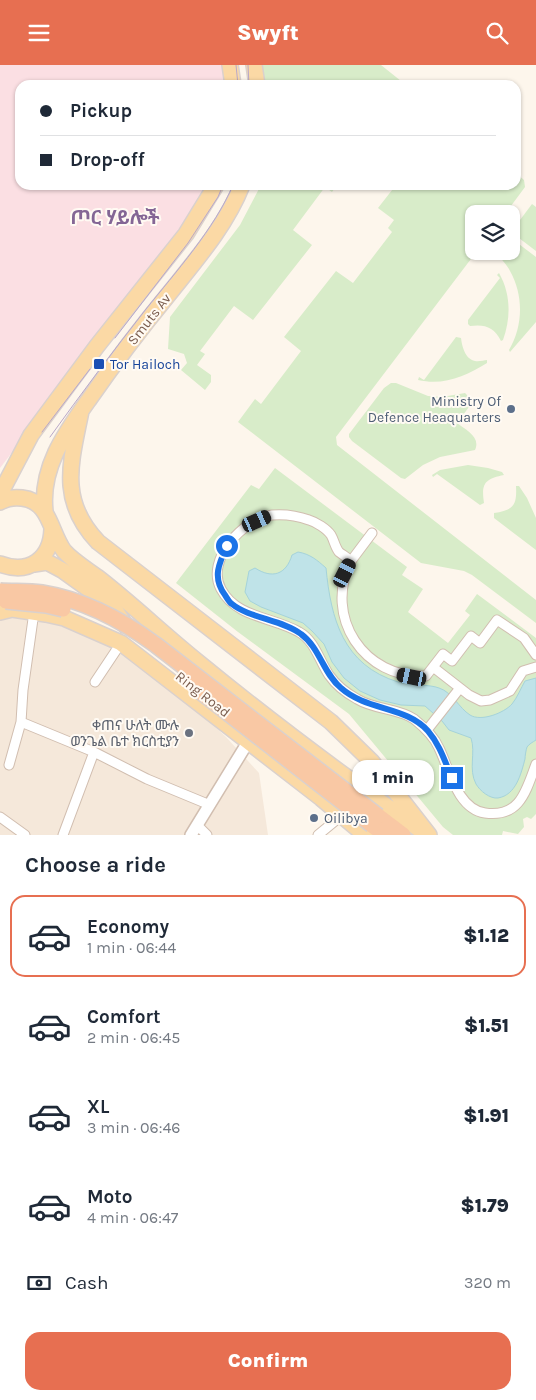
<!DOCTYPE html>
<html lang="en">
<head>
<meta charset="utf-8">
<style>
	body { margin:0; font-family:Karla,"Noto Sans Ethiopic",sans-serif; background:#f2f2f3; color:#1f2937; height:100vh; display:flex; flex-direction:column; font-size:19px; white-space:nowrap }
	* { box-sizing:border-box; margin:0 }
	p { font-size:16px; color:#747a83 }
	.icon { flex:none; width:28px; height:28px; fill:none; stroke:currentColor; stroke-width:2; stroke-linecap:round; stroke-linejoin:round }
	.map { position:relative; height:770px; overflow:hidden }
	.sheet { display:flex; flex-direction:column; background:#fff; flex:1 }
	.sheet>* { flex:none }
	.banner { position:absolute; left:15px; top:15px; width:506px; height:110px; border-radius:15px; box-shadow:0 1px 4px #0004; display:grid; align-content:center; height:110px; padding:0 25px; background:#fff }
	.fabs { position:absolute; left:465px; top:140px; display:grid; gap:10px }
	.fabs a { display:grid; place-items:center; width:55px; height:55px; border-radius:10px; background:#fff; box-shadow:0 1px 4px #0004; font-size:25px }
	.end { position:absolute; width:22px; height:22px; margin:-11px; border:6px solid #1a73e8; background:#fff; box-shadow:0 0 0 2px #fff }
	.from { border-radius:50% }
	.bubble { position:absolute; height:35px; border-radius:15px; background:#fff; box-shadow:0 1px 4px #0004; font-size:16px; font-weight:800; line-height:35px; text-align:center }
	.car { position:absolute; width:15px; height:30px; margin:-15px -8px; border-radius:6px; box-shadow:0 0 4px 1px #0007; background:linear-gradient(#222 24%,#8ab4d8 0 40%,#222 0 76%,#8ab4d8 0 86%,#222 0) }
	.banner b { display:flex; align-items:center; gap:18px; height:48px; font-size:19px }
	.banner b+b { border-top:1px solid #e0e1e3 }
	.banner i { width:12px; height:12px; background:#1f2937 }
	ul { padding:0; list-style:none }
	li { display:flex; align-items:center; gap:15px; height:82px; margin:0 10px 8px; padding:0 15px; border:2px solid transparent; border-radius:15px }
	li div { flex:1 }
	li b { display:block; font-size:19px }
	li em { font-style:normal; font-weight:800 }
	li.current { border-color:#e76f51 }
	li>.icon { width:45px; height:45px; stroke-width:1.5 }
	h2 { padding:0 25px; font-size:22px; line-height:60px }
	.pay { display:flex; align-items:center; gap:12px; height:55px; padding:0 25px; font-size:19px }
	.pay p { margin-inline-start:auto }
	.button { display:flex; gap:10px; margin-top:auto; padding:10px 25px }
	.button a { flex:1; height:58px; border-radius:15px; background:#e76f51; color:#fff; font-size:20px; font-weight:800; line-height:58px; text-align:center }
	header { display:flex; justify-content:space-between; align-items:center; height:65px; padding:0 25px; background:#e76f51; color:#fff; font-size:22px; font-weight:800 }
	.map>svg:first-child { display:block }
	.residential { fill:#f5e8da }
	.medical { fill:#fbdfe3 }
	.green { fill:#d8ecc9 }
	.water { fill:#bfe3e8; stroke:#a5d3da }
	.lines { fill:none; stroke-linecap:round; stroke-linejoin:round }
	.minor-casing { stroke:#d1beb0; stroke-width:11 }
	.tertiary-casing { stroke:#d1beb0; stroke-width:14 }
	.primary-casing { stroke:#dad1cd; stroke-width:18 }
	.trunk-casing { stroke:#dad1cd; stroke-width:18 }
	.minor { stroke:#fff; stroke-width:9 }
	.tertiary { stroke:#fff; stroke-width:11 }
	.primary { stroke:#fbd9a5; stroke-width:15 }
	.trunk { stroke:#f9c8a4; stroke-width:15 }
	.tram { stroke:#b9a8c9; stroke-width:1 }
	.trunk-bridge-casing { stroke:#dad1cd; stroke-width:18; stroke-linecap:butt }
	.trunk-bridge { stroke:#f9c8a4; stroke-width:15 }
	.route { stroke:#1a73e8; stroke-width:6 }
	.transit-dot { fill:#1a4fb4; stroke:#fffaf3; stroke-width:2 }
	.service-dot { fill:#5c6f8a; stroke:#fffaf3; stroke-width:2 }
	.worship-dot { fill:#6b7280; stroke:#fffaf3; stroke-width:2 }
	.labels { text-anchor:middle; stroke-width:4; stroke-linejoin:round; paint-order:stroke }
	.street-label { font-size:14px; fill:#7a5c4d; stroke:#fffaf3 }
	.transit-label { font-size:14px; fill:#164399; stroke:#fffaf3; text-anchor:start }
	.service-label { font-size:14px; fill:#4e5e75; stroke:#fffaf3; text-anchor:end }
	.worship-label { font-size:14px; fill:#5b616d; stroke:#fffaf3; text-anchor:end }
	.district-label { font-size:19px; font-weight:bold; fill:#846695; stroke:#fffaf3 }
</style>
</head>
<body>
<header><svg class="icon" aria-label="menu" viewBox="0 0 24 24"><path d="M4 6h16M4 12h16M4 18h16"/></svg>Swyft<svg class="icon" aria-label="search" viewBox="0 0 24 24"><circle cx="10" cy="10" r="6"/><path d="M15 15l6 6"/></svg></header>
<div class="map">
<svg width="536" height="770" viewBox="0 0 536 770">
	<rect width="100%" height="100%" fill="#fdf6ec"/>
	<!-- residential -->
	<path class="residential" d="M0,539L67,548L164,614L226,672L259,708L268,770H0Z"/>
	<!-- medical -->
	<path class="medical" d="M0,0H226L228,20H20V120H211L192,153L0,403Z"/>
	<!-- green -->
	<path class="green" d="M260,0H381L406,20H265Z
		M516,108L524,115L525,122L505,149H474V186H477L336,372L337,380L536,535V558L472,510L464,506L421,498L238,357L255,334L261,339L301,286L284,272L336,206L353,218L392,167L388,163L394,155L378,143L396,120H516Z
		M261,120H337L332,127L325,122L293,165L312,180L253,255L234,241L200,286L205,289L197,300L211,310V317L205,325L181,305L187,298L184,289L168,284L170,252L240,160Z
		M532,139L536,142V186L511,167Z
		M511,173L536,192V257L510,287L509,285C523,261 524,231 510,206C507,199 499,194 498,186H511Z
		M499,208C511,229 511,253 503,275L501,276C494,262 485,259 470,261L468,259V255L500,213L497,210Z
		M456,272L461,273C462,281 465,294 475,296C479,297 484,295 487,295V298C466,311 444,321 418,315L419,312L424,315Z
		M391,318H396L428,331L442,332L465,328L472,335V338L457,358C466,365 481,372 475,385L440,392L423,400L405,414L401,413L352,376L349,372V369L384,323Z
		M468,400L488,403L502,407L504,410C485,414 481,418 484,438L480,440L437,409L433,412L432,410L440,405Z
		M275,403L407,502L402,510L423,524L408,547L448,578L470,550L465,546L477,529L536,573V749L531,754L527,752L523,754L524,762L518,769L503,766L502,770H453L443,762L349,649L238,567L176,518L251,420L259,424Z
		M516,421H519L527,433L536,453V485L494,453V448C514,445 517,440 516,421Z"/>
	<!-- water -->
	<path class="water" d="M298,487C310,489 317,495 326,503C331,554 343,600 398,617C411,621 429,619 439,623C452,627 459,643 470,650C481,657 504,648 512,639C517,633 521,623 525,616L536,613V675C533,677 529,679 527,682C526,685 525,691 525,694C521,709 516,730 498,733C490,734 480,726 476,719C468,704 476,688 471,673L449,665L442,656L425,641L401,640L380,635L360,626L344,613L332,597L324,579L312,566L303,558L261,542L250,536L245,527L249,506L255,503C272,514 286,510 292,490Z"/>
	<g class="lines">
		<defs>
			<path id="minor" d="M372,468L351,496C348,493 343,490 339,487C335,482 334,475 331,470C327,464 316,457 309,455C298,451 284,449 272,450C243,454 205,495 221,524C236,553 274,552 299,567C315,576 319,595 329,610C336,620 346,628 357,634C375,645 398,643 414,654C424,662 434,671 439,683C449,703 457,744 485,748C520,753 526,726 536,699
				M351,496C323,552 364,614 426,611L443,589L452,596L471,571L480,578L497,555L524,573L536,590
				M433,602L469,630L481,636L490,635L510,626L523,606L536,602
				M95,617L121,578
				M21,657L94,687L147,714L210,740
				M427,665L460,623
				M9,700L21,657L23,625L34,547
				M0,752L25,770
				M197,760L207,770
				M63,770L94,687
				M318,770L341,751"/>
			<path id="tertiary" d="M191,770L248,677"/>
			<path id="primary" d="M230,0L233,20
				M254,0L257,20
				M81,346C71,397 58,435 98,477L331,657L372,697L429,770
				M0,429L31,370L97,281L186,169L216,120
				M0,437C7,433 14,432 22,433C50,436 50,467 64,486C73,496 86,504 97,512C132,539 164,570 199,598C271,657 346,713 423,767
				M45,446C40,402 66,367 90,333C115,297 141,263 168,230C195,196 226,161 242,120
				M0,499C29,510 51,494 52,464
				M34,499L47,497L62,505L101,533L117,548L125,560
				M0,547L12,544L46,549L64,553L121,578L321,733L365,770"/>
			<path id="trunk" d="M378,751L403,770
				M372,760L385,770"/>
		</defs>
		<!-- minor casing -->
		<use href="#minor" class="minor-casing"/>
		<!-- tertiary casing -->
		<use href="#tertiary" class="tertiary-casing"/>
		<!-- primary casing -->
		<use href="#primary" class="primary-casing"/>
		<!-- trunk casing -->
		<use href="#trunk" class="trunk-casing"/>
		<!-- minor -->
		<use href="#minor" class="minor"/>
		<!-- tertiary -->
		<use href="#tertiary" class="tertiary"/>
		<!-- primary -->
		<use href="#primary" class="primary"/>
		<!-- trunk -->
		<use href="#trunk" class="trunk"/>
		<!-- tram -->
		<path class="tram" d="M236,0L238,20
			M248,0L249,20
			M115,273L188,178L218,132L223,120
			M42,367L90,304
			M50,372C81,329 113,286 146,244C175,208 215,163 233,120"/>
		<defs>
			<path id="trunk-bridge" d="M0,526C14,527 28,526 42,528C85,535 122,555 156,580L378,751
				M6,536L46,540L63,544
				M201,627L372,760"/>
		</defs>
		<!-- trunk-bridge casing -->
		<use href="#trunk-bridge" class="trunk-bridge-casing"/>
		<!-- trunk-bridge -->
		<use href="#trunk-bridge" class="trunk-bridge"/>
	</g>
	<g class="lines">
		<!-- route -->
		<path class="route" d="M227,481C219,498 212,513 225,530C227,533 229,537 232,539C249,553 283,555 301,569C320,583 323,608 341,623C367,646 406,641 428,666C440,680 445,697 452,713"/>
	</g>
	<!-- markers -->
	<rect class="transit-dot" x="93" y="293" width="12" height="12" rx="2.5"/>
	<g class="service-dot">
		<circle cx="511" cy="344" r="5"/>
		<circle cx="314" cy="753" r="5"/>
	</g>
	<circle class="worship-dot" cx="189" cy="668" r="5"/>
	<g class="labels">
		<!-- street labels -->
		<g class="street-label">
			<text transform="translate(149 254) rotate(-52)" y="5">Smuts Av</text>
			<text transform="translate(203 629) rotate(38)" y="5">Ring Road</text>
		</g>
		<!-- transit labels -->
		<g class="transit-label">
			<text x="110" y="304">Tor Hailoch</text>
		</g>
		<!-- service labels -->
		<g class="service-label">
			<text x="501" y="341">Ministry Of<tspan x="501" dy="16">Defence Heaquarters</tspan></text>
			<text x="324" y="758" text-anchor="start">Oilibya</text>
		</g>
		<!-- worship labels -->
		<g class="worship-label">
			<text x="179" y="665">ቀጠና ሁለት ሙሉ<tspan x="179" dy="16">ወንጌል ቤተ ክርስቲያን</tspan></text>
		</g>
		<!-- district labels -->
		<g class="district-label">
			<text x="115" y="159">ጦር ሃይሎች</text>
		</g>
	</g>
</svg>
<div class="fabs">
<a><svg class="icon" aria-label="layers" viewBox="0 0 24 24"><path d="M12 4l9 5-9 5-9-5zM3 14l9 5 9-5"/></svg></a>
</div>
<i class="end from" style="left:227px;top:481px"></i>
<i class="end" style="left:452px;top:713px"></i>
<div class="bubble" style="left:352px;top:695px;width:82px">1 min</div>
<i class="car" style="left:257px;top:456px;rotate:66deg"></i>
<i class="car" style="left:345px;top:508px;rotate:27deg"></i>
<i class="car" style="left:412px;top:612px;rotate:282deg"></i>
<div class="banner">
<b><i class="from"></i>Pickup</b>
<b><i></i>Drop-off</b>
</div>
</div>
<section class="sheet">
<h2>Choose a ride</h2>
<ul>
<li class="current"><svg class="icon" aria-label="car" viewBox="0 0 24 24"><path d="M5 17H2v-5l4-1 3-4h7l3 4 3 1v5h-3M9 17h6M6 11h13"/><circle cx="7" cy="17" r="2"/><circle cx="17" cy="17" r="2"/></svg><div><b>Economy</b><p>1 min · 06:44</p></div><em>$1.12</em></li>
<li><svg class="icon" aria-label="car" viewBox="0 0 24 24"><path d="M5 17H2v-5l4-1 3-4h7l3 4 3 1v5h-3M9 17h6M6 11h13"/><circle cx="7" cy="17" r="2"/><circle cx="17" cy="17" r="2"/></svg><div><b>Comfort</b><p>2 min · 06:45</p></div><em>$1.51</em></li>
<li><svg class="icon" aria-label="car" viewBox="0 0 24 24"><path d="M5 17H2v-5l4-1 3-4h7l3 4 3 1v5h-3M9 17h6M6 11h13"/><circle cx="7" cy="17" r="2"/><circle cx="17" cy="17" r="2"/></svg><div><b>XL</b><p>3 min · 06:46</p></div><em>$1.91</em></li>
<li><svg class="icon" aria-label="car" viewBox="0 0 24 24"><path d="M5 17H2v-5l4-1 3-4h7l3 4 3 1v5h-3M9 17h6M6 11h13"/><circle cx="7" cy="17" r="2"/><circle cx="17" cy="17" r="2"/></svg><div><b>Moto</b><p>4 min · 06:47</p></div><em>$1.79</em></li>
</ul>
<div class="pay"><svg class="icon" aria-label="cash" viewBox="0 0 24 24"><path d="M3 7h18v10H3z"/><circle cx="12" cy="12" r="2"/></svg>Cash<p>320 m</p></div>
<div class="button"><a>Confirm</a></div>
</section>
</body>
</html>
